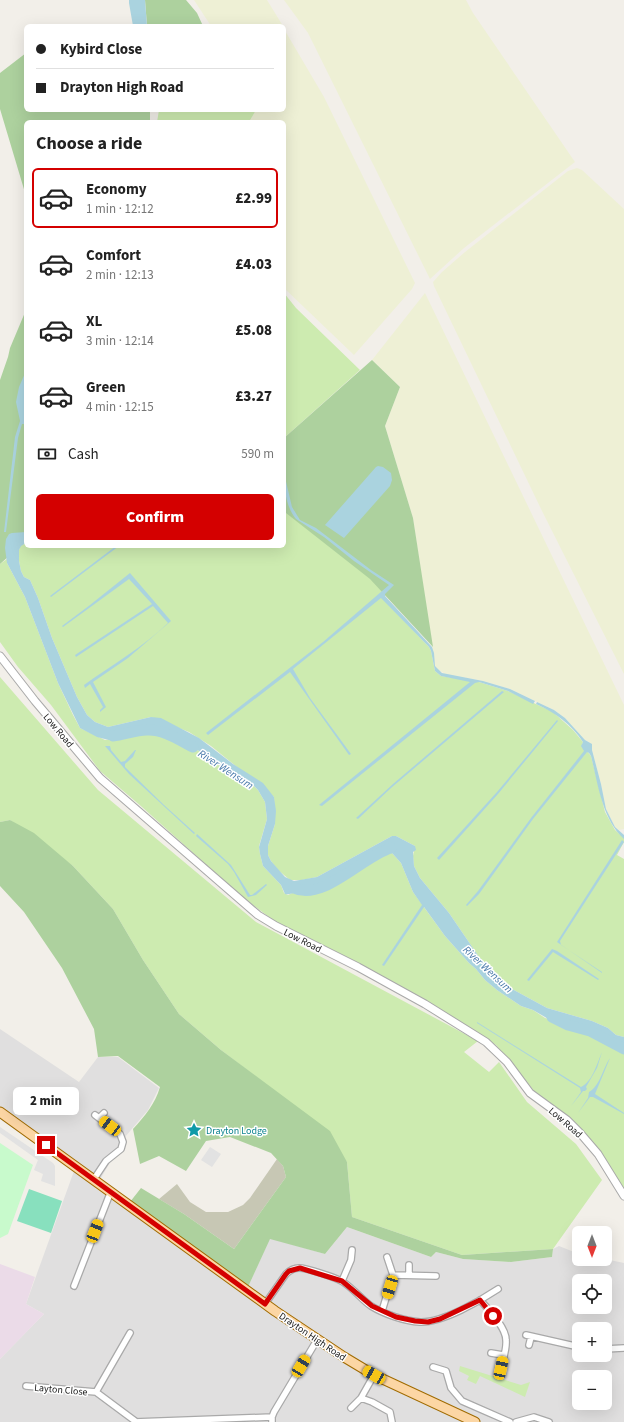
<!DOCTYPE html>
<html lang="en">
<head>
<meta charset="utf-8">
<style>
	body { margin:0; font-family:"Source Sans 3",sans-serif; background:#f2f2f2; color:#222; height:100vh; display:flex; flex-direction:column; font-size:15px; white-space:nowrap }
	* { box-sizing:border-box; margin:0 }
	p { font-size:13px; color:#767676 }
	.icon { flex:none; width:22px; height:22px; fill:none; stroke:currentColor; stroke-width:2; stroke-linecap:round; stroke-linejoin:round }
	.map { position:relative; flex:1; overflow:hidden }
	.panel { position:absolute; left:24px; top:120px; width:262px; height:428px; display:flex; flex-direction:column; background:#fff; border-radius:6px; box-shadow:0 4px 16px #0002 }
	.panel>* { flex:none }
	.top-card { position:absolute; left:24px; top:24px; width:262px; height:88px; border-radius:6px; box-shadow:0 4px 16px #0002; display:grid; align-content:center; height:88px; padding:0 12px; background:#fff }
	.needle { width:26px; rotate:180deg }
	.fabs { position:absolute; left:572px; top:1226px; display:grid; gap:8px }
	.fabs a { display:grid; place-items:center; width:40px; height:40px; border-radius:6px; background:#fff; box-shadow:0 4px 16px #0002; font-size:20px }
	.end { position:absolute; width:18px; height:18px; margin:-9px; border:5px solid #d40000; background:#fff; box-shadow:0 0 0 2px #fff }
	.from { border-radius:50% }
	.bubble { position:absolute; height:28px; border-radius:6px; background:#fff; box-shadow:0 4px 16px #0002; font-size:13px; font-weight:800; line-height:28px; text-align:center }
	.car { position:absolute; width:12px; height:24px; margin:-12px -6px; border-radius:5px; box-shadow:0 0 3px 1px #0007; background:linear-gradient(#f5c518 24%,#345 0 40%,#f5c518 0 76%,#345 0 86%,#f5c518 0) }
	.top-card b { display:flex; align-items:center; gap:14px; height:38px; font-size:15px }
	.top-card b+b { border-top:1px solid #e0e0e0 }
	.top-card i { width:10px; height:10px; background:#222 }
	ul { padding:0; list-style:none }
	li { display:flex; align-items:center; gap:12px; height:60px; margin:0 8px 6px; padding:0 4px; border:2px solid transparent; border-radius:6px }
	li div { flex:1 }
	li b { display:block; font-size:15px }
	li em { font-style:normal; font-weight:800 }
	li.selected { border-color:#d40000 }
	li>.icon { width:36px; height:36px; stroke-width:1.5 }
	h2 { padding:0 12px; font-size:18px; line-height:48px }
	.pay { display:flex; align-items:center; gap:10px; height:44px; padding:0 12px; font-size:15px }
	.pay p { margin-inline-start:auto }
	.cta { display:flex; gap:8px; margin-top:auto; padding:8px 12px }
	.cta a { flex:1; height:46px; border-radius:6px; background:#d40000; color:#fff; font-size:16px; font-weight:800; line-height:46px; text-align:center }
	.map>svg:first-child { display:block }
	.residential { fill:#e0dfdf; fill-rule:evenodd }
	.industrial { fill:#ebdbe8 }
	.construction { fill:#c7c7b4 }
	.farmland { fill:#eef0d5 }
	.grass { fill:#cdebb0 }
	.forest { fill:#add19e }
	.park { fill:#c8facc }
	.pitch { fill:#88e0be }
	.parking { fill:#e2e2e2 }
	.water { fill:#aad3df }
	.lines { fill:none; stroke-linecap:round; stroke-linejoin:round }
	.river { stroke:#aad3df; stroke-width:11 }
	.minor-casing { stroke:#a9a9a9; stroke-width:8 }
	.tertiary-casing { stroke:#a9a9a9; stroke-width:9 }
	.primary-casing { stroke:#a06b00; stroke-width:11 }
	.minor { stroke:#fff; stroke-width:5.5 }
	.tertiary { stroke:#fff; stroke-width:7 }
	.primary { stroke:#fcd6a4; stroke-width:9 }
	.route { stroke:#d40000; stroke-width:5 }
	.labels { text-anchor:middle; stroke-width:3; stroke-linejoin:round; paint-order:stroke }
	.street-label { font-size:10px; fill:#222; stroke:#fff }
	.culture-label { font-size:10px; fill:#0d838f; stroke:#fff; text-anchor:start }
	.water-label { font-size:11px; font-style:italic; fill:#4a7aab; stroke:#fff }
</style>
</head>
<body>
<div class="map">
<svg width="624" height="1422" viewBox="0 0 624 1422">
	<rect width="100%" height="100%" fill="#f2efe9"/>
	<!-- residential -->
	<path class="residential" d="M0,1029L79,1082L98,1057H118L159,1088L148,1110L125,1137L95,1188L125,1209L156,1224L248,1287L270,1238L325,1254L347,1227L431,1257L436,1252L463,1259L511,1262L552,1257L553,1249L559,1246L579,1254V1259H605L624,1263V1422H0V1359L44,1314L26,1304L74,1171L0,1119ZM579,1281H605V1307H579ZM579,1329H605V1355H579ZM579,1377H605V1403H579Z"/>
	<!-- industrial -->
	<path class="industrial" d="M0,1264L35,1277L26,1304L44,1314L0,1359Z"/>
	<!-- construction -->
	<path class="construction" d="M277,1159L283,1166L286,1177L234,1249L184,1214L159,1199L177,1184L190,1202L206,1212H228L243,1205L250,1198Z"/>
	<!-- farmland -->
	<path class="farmland" d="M194,0H267L283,26H211Z
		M284,0H466L473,13L575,162L464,248L430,279L308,33Z
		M284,29L324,97L415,283L412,289L354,355L284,288V122H249L256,110H284Z
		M577,168L582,170L624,209V674L542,511L434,286L433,282L442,272L465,252L568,171Z
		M425,293L624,705V829L619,830L615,827L606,809L601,784L592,750V747L589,742L585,740L565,718L554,710L510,689L483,681L445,674L437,669L435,666L413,518L385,426L400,387L372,360Z"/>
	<!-- grass -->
	<path class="grass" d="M159,110H256L249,122H157Z
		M284,293L296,308L360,370L284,438Z
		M284,487L390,585L379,595L429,647L431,651L435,671L441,676L479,682L508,691L553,712L573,730L583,742L582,745L591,756L605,812L615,830L624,838V842L617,855L624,859V1037L616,1035L608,1028L592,1021L547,1008L512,989L496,975L479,957L449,913L420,878L414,866L413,856L415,846L396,836H392L317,877L302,880H290L278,870L271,861L268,855V846L275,824L274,797L211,746L189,732L151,717L108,727L95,722L87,715L77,697L52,638L38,598L30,580L24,577L21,571L19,561V550L20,546L26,543V546H284Z
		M7,559V563L25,597L58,683L73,715L80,728L105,740L118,738L140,727L148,726H154L201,752L237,778L253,785L258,790L265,802L267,819L259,846L260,854L263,866L281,885L284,893L288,895L294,892L310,891L373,855L384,852L392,853L401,863L413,892L445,936L469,963L476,969L485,980L497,990L521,1006L533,1010L545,1018L592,1031L608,1042L624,1049V1189L599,1151L572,1120L535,1092L496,1045L443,1011L390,981L281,926L241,896L142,807L100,771L51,705L18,667L0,642V564Z
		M0,677L98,790L256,922L478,1041L464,1052L489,1072L499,1062L527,1102L576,1144L602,1180L553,1249L462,1255L352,1217L347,1162L272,1089L221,1050L179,1014L143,960L113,909L73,866L10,820L0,822Z
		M460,1366L521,1385L530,1382L525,1397L480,1376L476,1384L467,1380L469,1376L459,1371Z"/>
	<!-- forest -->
	<path class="forest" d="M145,0H186L197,13L203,26H147Z
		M26,53V110H150V122H26V196L0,109V73Z
		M26,310V541L0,564V380L8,357L10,348Z
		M372,360L400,387L385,426L413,518L433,647L370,579L286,513L284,494V438Z
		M10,820L34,833L73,866L113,909L143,960L179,1014L221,1050L330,1131L347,1162L352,1217L462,1255L553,1249L552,1257L511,1262L463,1259L436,1252L431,1257L347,1227L325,1254L270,1239L248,1287L130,1202L141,1188L184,1214L234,1249L286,1177L283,1166L271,1153L230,1137L206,1141L186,1171L159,1156L140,1164L133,1129C145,1116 155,1104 160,1087L118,1056L98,1057L94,1029L62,968L24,912L0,886V822Z"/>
	<!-- park -->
	<path class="park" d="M0,1143L33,1165L8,1234L0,1238Z"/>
	<!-- pitch -->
	<path class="pitch" d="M29,1189L62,1201L51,1233L17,1221Z"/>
	<!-- parking -->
	<path class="parking" d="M0,1127L53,1163L55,1166V1186L41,1181L43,1174L34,1170L38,1160L0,1133Z
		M210,1147L221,1154L212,1167L201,1160Z"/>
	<!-- water -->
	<path class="water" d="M129,0H145L147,26H133L129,3Z
		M26,371V424H22L18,438L6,532H4L15,437L20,421L16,402L19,387Z
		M378,466L383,467L391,473L392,480L390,486L344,538L325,525L376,467Z
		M284,473L292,507L300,520L316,528L371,570L394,585L385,594V596L432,647L434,653L435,666L442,673L483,681L510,689L535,701L533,704L508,691L479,682L475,683L322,806L319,805L470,682L441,676L435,671L431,651L429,647L381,598L293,669L310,698L351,754L349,755L290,672L208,735L206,733L323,642L389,585L354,561L324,537L296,519C286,507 284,489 284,473Z
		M26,532V543L21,546L19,550V561L21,571L24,577L30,580L38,598L52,638L77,697L87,715L95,722L108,727L151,717L161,718L199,738L233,764L263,783L274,797L276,811L275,824L268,846V855L271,861L285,877L294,881L317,877L392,836H396L415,846L416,850L413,852L414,866L420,878L449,913L479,957L512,989L547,1008L592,1021L608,1028L616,1035L624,1037V1049L608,1042L592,1031L552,1021L533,1010L521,1006L497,990L485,980L476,969L469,963L445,936L424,907L384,966L382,965L422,905L413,892L401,863L392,853C373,848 350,872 335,881C323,888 310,890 297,892C292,893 289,895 285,894L281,885L263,866L260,854L259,847L267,819L265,802L258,790L253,785L237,778L201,752L154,726H148L140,727L118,738L109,740L97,737L80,728L58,683L25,597L7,563L5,548L6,539L9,534L12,533Z
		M116,546H119L51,597L50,596Z
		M130,573L171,621L128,658L93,682L106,707L100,712V710L103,707L90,684L85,688L84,685C112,665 143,647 168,623L153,606L76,657L75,655L152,604L129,579L63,627L62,626L90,605Z
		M502,691L504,692L391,788L358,819L356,818L393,784Z
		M537,702L554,710L565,718L585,740L592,744V750L601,784L606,809L615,827L624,835V839C602,819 598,784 591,756L589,753L587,752L533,819L479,894L467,906L466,905L478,891L531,818L584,751L581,746L583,742C571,724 556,713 536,704Z
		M557,720L558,721L498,794L439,860L437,858L497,792Z
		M105,746H110L111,750L121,762L125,761L135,750H136L133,757L125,764V767L164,805L195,833L194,834L129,774Z
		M197,834L231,865L250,895H252L266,884L267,885L256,895L248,897L234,872L228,864L196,836Z
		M622,840L624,842L560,941L561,945L602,972V973L557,942Z
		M552,949L557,951L599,979L598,980L553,952L529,981L527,980Z
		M477,1022L581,1087C593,1081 597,1063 602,1052L597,1068L586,1087L587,1089L585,1091H583L571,1106L581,1092L580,1088L477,1023Z
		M610,1058L595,1094L624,1113V1114L593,1097H590L578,1113L588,1098L589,1092C600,1086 603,1068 610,1058Z"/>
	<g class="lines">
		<!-- river -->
		<path class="river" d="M113,736C124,735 135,730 147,730C163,729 179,740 193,747
			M294,888C323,902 363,856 391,848
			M552,1017L568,1025L590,1031L624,1049"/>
		<defs>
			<path id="minor" d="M99,1118L104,1113
				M94,1179L106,1161L121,1149L123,1142L120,1134L95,1115
				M409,1265V1275
				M393,1275L436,1276
				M342,1281L351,1260L352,1250
				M74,1286L111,1191
				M480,1300C488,1309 506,1327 506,1340C507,1349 503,1359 501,1368
				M265,1304L286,1274C289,1271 294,1268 299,1268C307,1268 337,1278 343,1282C354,1289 361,1299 371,1306C384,1314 404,1321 420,1322C442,1323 480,1301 498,1289
				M382,1311L393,1275L387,1257
				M526,1335L579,1347
				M529,1345L531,1337
				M605,1349L624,1348
				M491,1353L503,1355
				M433,1367L446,1371L451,1388L462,1401L510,1422
				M26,1386L96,1392L130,1333
				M96,1392L135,1421
				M361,1398L372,1402L390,1412L392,1422
				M351,1408L361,1398L374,1375
				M134,1422L272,1417
				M272,1422V1417L274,1412L317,1340
				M516,1422L534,1417L549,1422"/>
			<path id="tertiary" d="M0,656L35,701L100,778L258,915L276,926L358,967L425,1004L486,1042L507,1062L530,1093L567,1120L580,1133L598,1154L624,1196"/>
			<path id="primary" d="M0,1112L275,1311L344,1357L374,1375L475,1422"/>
		</defs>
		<!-- minor casing -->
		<use href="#minor" class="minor-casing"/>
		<!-- tertiary casing -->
		<use href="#tertiary" class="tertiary-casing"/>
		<!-- primary casing -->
		<use href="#primary" class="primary-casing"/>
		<!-- minor -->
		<use href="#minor" class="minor"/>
		<!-- tertiary -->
		<use href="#tertiary" class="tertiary"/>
		<!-- primary -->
		<use href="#primary" class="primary"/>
	</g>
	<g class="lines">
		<!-- route -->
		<path class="route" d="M46,1145L265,1304L286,1274L289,1271L300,1268L342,1281L372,1306L396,1317L415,1321L428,1322L440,1319L480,1300L493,1316"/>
	</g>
	<!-- icons -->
	<defs>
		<symbol id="sight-bare" viewBox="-9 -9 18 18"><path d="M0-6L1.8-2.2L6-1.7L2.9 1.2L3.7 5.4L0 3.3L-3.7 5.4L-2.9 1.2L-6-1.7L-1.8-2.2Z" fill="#0f9aa8" stroke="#fff" stroke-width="2.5" paint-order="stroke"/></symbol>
	</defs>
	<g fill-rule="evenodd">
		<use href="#sight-bare" x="183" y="1119" width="22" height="22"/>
	</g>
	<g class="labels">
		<!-- street labels -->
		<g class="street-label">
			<text transform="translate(59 730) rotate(50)" y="4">Low Road</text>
			<text transform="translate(303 940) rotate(27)" y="4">Low Road</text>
			<text transform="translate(566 1122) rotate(41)" y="4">Low Road</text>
			<text transform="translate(313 1336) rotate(34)" y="4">Drayton High Road</text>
			<text transform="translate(61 1389) rotate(5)" y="4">Layton Close</text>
		</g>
		<!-- culture labels -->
		<g class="culture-label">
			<text x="206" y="1134">Drayton Lodge</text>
		</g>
		<!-- water labels -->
		<g class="water-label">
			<text transform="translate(226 769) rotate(33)" y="4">River Wensum</text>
			<text transform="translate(488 969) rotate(43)" y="4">River Wensum</text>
		</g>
	</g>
</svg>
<div class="fabs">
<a><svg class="needle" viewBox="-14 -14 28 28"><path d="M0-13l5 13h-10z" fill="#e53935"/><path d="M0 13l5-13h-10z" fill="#767676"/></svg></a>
<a><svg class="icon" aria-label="locate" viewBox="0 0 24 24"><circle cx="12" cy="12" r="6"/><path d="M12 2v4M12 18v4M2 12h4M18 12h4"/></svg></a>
<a>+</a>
<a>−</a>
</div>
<i class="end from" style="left:493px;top:1316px"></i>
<i class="end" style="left:46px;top:1145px"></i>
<div class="bubble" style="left:13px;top:1087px;width:66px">2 min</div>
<i class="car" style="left:110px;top:1126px;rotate:307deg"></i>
<i class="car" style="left:95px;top:1231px;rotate:21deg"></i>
<i class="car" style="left:390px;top:1287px;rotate:197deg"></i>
<i class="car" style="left:301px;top:1366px;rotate:31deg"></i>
<i class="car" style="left:501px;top:1368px;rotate:12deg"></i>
<i class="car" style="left:374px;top:1375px;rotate:300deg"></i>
<div class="top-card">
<b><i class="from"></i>Kybird Close</b>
<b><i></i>Drayton High Road</b>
</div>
<section class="panel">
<h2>Choose a ride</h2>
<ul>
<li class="selected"><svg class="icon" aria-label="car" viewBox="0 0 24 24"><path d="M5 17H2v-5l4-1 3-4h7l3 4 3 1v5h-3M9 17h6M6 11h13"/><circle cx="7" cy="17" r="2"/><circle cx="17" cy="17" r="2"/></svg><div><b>Economy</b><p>1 min · 12:12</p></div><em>£2.99</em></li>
<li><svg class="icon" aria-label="car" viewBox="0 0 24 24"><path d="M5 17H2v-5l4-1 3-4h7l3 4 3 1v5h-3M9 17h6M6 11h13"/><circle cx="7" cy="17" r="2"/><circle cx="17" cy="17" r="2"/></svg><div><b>Comfort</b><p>2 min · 12:13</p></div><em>£4.03</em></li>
<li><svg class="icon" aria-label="car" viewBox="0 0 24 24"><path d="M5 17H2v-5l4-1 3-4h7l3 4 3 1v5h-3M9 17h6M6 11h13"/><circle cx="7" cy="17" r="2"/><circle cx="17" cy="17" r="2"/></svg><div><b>XL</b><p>3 min · 12:14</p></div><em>£5.08</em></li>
<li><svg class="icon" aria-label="car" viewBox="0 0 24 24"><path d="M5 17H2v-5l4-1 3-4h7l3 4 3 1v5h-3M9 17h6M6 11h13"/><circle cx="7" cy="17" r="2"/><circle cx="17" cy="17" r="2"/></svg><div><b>Green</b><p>4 min · 12:15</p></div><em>£3.27</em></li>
</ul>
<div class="pay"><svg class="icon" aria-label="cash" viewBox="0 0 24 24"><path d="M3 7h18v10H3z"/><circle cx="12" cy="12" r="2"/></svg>Cash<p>590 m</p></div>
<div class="cta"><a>Confirm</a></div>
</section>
</div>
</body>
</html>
